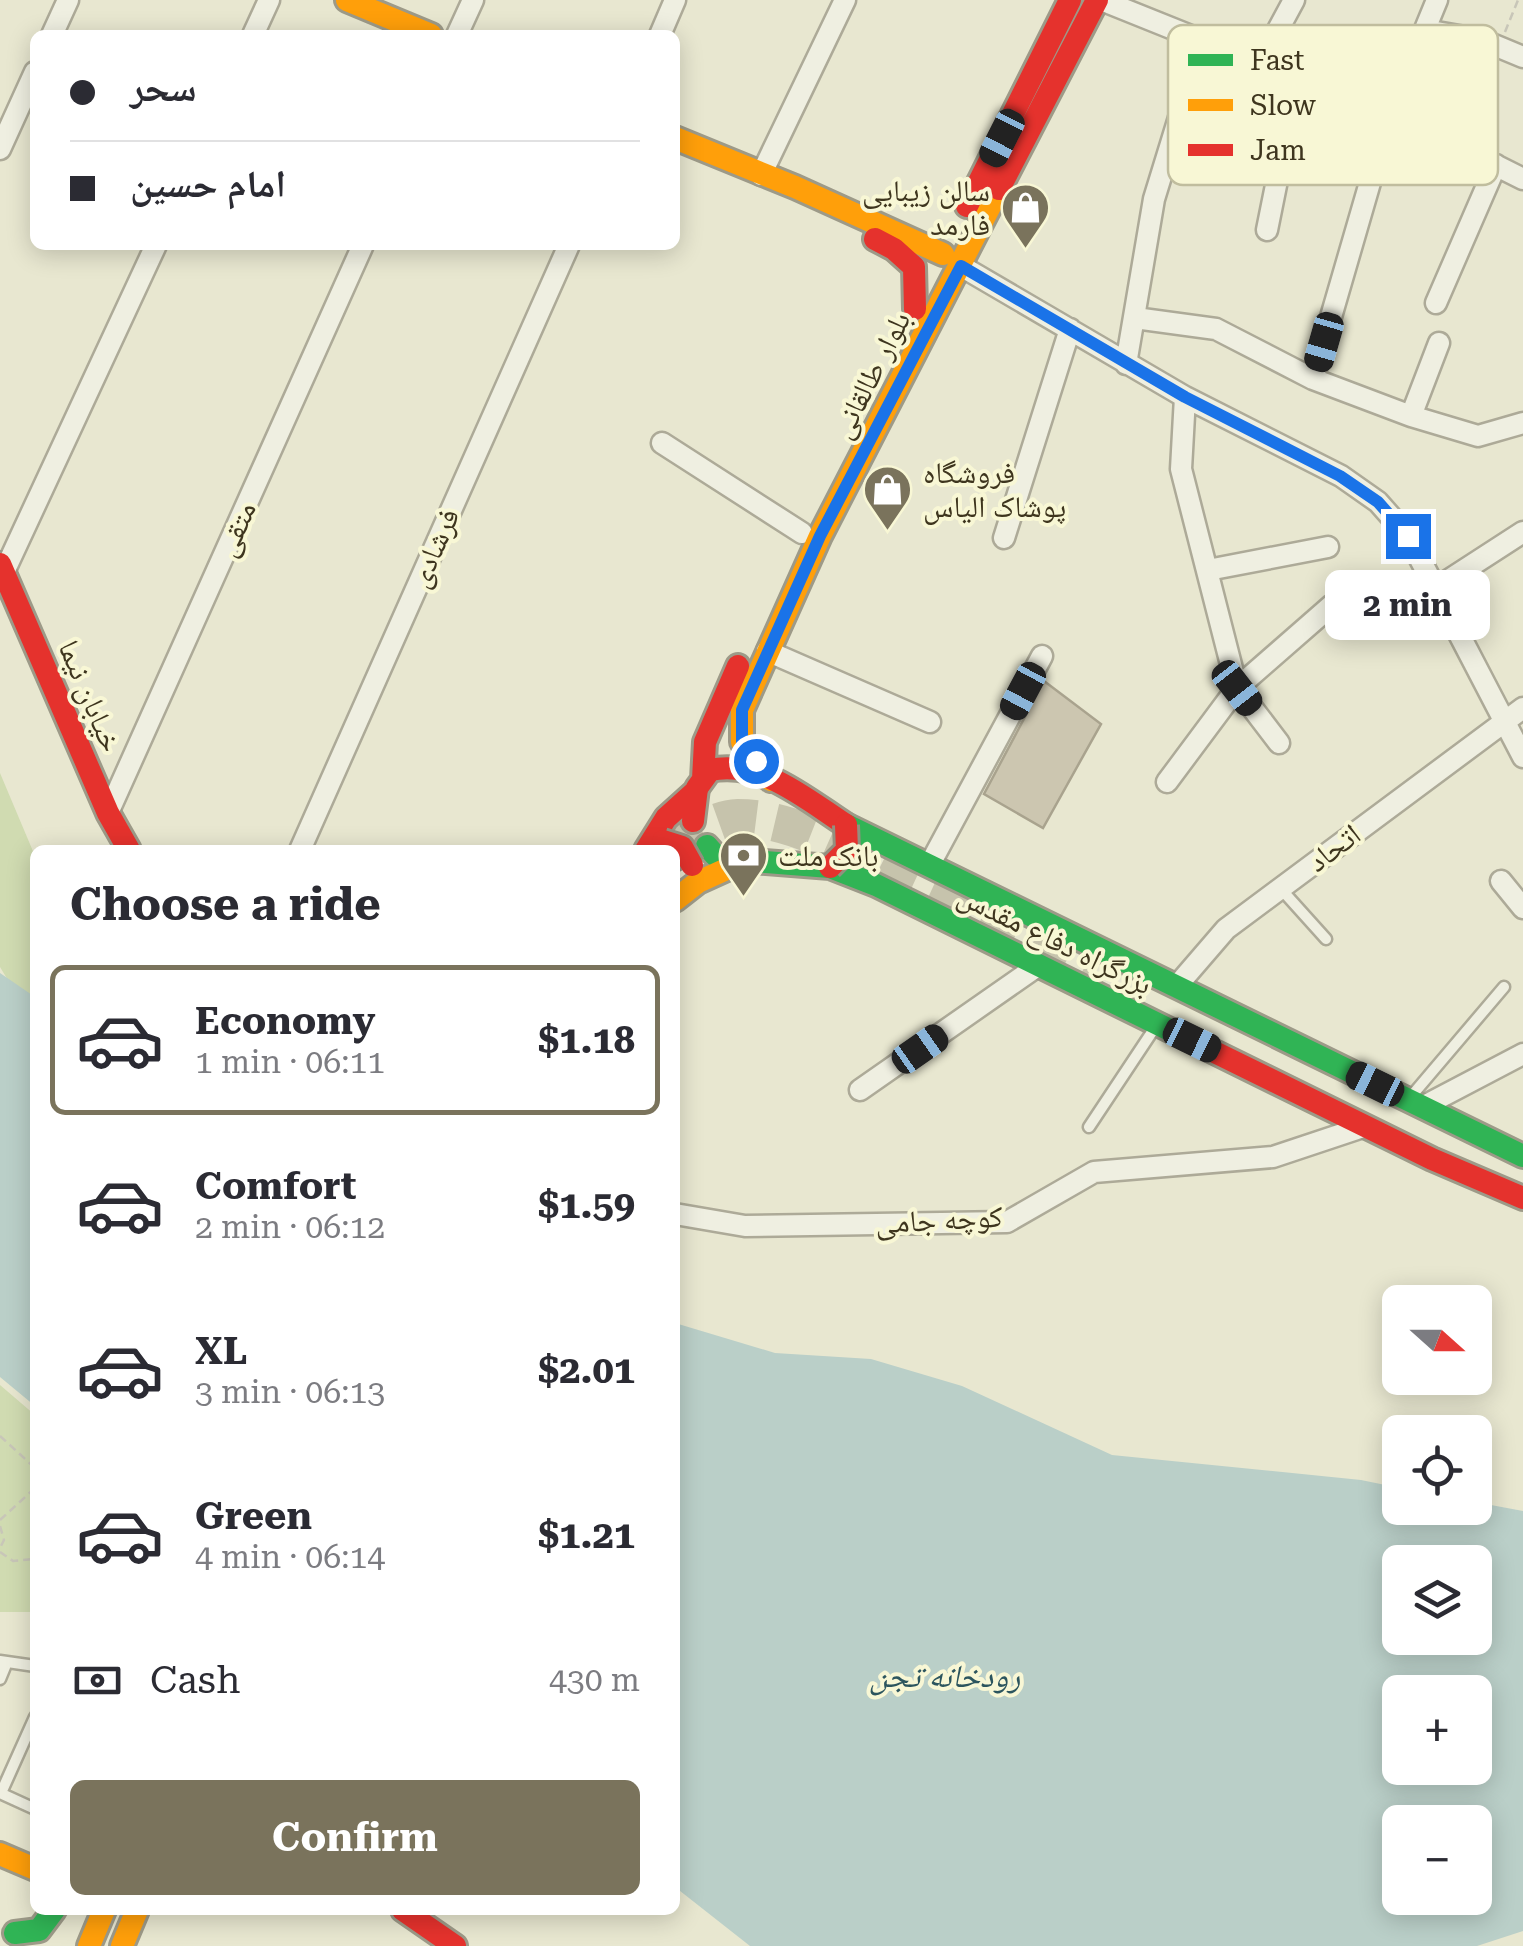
<!DOCTYPE html>
<html lang="en">
<head>
<meta charset="utf-8">
<style>
	body { margin:0; font-family:"Roboto Serif","Noto Naskh Arabic",serif; background:#f2f2f3; color:#2b2b33; height:100vh; display:flex; flex-direction:column; font-size:38px; white-space:nowrap }
	* { box-sizing:border-box; margin:0 }
	p { font-size:32px; color:#7c7c81 }
	.icon { flex:none; width:55px; height:55px; fill:none; stroke:currentColor; stroke-width:2; stroke-linecap:round; stroke-linejoin:round }
	.map { position:relative; flex:1; overflow:hidden }
	.panel { position:absolute; left:30px; top:845px; width:650px; height:1070px; display:flex; flex-direction:column; background:#fff; border-radius:15px; box-shadow:0 5px 25px #0003 }
	.panel>* { flex:none }
	.banner { position:absolute; left:30px; top:30px; width:650px; height:220px; border-radius:15px; box-shadow:0 5px 25px #0003; display:grid; align-content:center; height:220px; padding:0 40px; background:#fff }
	.needle { width:65px; rotate:111deg }
	.fabs { position:absolute; left:1382px; top:1285px; display:grid; gap:20px }
	.fabs a { display:grid; place-items:center; width:110px; height:110px; border-radius:15px; background:#fff; box-shadow:0 5px 25px #0003; font-size:50px }
	.end { position:absolute; width:45px; height:45px; margin:-22px; border:12px solid #1a73e8; background:#fff; box-shadow:0 0 0 5px #fff }
	.from { border-radius:50% }
	.bubble { position:absolute; height:70px; border-radius:15px; background:#fff; box-shadow:0 5px 25px #0003; font-size:32px; font-weight:700; line-height:70px; text-align:center }
	.car { position:absolute; width:30px; height:60px; margin:-30px -15px; border-radius:12px; box-shadow:0 0 8px 2px #0007; background:linear-gradient(#222 24%,#8ab4d8 0 40%,#222 0 76%,#8ab4d8 0 86%,#222 0) }
	.banner b { display:flex; align-items:center; gap:35px; height:95px; font-size:38px }
	.banner b+b { border-top:2px solid #e1e1e2 }
	.banner i { width:25px; height:25px; background:#2b2b33 }
	ul { padding:0; list-style:none }
	li { display:flex; align-items:center; gap:30px; height:150px; margin:0 20px 15px; padding:0 20px; border:5px solid transparent; border-radius:15px }
	li div { flex:1 }
	li b { display:block; font-size:38px }
	li em { font-style:normal; font-weight:700 }
	li.current { border-color:#7a735c }
	li>.icon { width:90px; height:90px; stroke-width:1.5 }
	h2 { padding:0 40px; font-size:45px; line-height:120px }
	.pay { display:flex; align-items:center; gap:25px; height:110px; padding:0 40px; font-size:38px }
	.pay p { margin-inline-start:auto }
	.button { display:flex; gap:20px; margin-top:auto; padding:20px 40px }
	.button a { flex:1; height:115px; border-radius:15px; background:#7a735c; color:#fff; font-size:40px; font-weight:700; line-height:115px; text-align:center }
	.map>svg:first-child { display:block }
	.green { fill:#d0dbb1 }
	.water { fill:#bacfc8; fill-rule:evenodd }
	.building { fill:#ccc6b0; stroke:#a9a38e; stroke-width:2.5 }
	.lines { fill:none; stroke-linecap:round; stroke-linejoin:round }
	.highway-tunnel { stroke:#c6c3ac; stroke-width:38; stroke-dasharray:38 19; stroke-linecap:butt }
	.lane-casing { stroke:#adaa98; stroke-width:15 }
	.street-casing { stroke:#adaa98; stroke-width:25 }
	.fast-casing { stroke:#9d9a88; stroke-width:28 }
	.slow-casing { stroke:#9d9a88; stroke-width:28 }
	.jam-casing { stroke:#9d9a88; stroke-width:28 }
	.path { stroke:#c8c6b8; stroke-width:2.5; stroke-dasharray:8 5; stroke-linecap:butt }
	.lane { stroke:#efefe1; stroke-width:10 }
	.street { stroke:#efefe1; stroke-width:20 }
	.fast { stroke:#30b455; stroke-width:22 }
	.slow { stroke:#ff9f0a; stroke-width:22 }
	.jam { stroke:#e5322d; stroke-width:22 }
	.jam-bridge-casing { stroke:#93907f; stroke-width:28; stroke-linecap:butt }
	.jam-bridge { stroke:#e5322d; stroke-width:22 }
	.route { stroke:#1a73e8; stroke-width:12 }
	.labels { text-anchor:middle; stroke-width:8; stroke-linejoin:round; paint-order:stroke }
	.poi-label { font-size:30px; fill:#3e351e; stroke:#f8f7d5; text-anchor:start }
	.street-label { font-size:30px; fill:#3e351e; stroke:#f8f7d5 }
	.water-label { font-size:32px; font-style:italic; fill:#2c555e; stroke:#f8f7d5 }
	.key { fill:#f8f7d5; stroke:#c0bd9e; stroke-width:2.5 }
	.key-label { font-size:28px; fill:#3e351e }
</style>
</head>
<body>
<div class="map">
<svg width="1523" height="1946" viewBox="0 0 1523 1946">
	<rect width="100%" height="100%" fill="#e8e7d0"/>
	<!-- green -->
	<path class="green" d="M0,773L35,856V1025L0,967Z
		M0,1385L35,1415V1612H0Z"/>
	<!-- water -->
	<path class="water" d="M0,973L35,997V1406L0,1377Z
		M675,1323L775,1353L871,1359L962,1386L1112,1455L1361,1480L1400,1488V1508H1475V1502L1523,1511V1931L1477,1946H750L675,1887ZM1400,1562H1475V1638H1400ZM1400,1692H1475V1768H1400ZM1400,1822H1475V1898H1400Z"/>
	<!-- building -->
	<path class="building" d="M1044,681L1101,724L1043,828L984,794Z"/>
	<g class="lines">
		<!-- highway-tunnel -->
		<path class="highway-tunnel" d="M675,857C687,837 713,819 738,818C793,818 849,852 897,875C962,905 1028,935 1093,966"/>
		<defs>
			<path id="lane" d="M1281,889L1326,939
				M1414,1093L1504,987
				M1089,1127L1152,1032
				M0,1661L35,1666
				M0,1679L7,1662
				M0,1793L35,1809
				M1,1793L35,1717"/>
			<path id="street" d="M1101,0L1425,130L1523,179
				M1425,30L1482,40L1523,57
				M52,35L68,0
				M253,35L269,0
				M457,35L473,0
				M660,35L675,0
				M1259,65L1294,0
				M0,149L35,72
				M761,175L845,0
				M1267,230L1297,81
				M961,266L1185,397L1341,476L1378,502L1408,536L1523,757
				M1436,303L1496,165
				M1135,318L1216,329L1313,379L1411,416L1478,436L1523,423
				M1126,364L1154,199L1202,43
				M1313,379L1389,117L1437,0
				M1185,397L1181,469L1237,688L1279,743
				M1411,416L1439,343
				M662,443L802,533
				M1004,538L1070,329
				M1208,570L1328,547
				M4,572L156,245
				M1435,589L1523,532
				M767,651L930,722
				M1167,782L1237,688L1332,605
				M108,813L363,245
				M300,850L569,245
				M930,864L1042,656
				M1501,881L1523,908
				M1176,987L1226,929L1523,708
				M860,1090L1039,965
				M1422,1107L1523,1054
				M675,1214L745,1226L1007,1222L1094,1172L1273,1157L1363,1127"/>
			<path id="fast" d="M846,825L1523,1156
				M707,846L715,855L727,859L830,867L876,885L1188,1039
				M15,1933L39,1930L54,1910"/>
			<path id="slow" d="M347,0L431,35
				M675,138L795,187L943,254
				M771,780L742,742V710L820,536L999,189
				M675,900L698,882L742,862
				M0,1854L35,1869
				M89,1946L104,1910
				M122,1946L137,1910"/>
			<path id="jam" d="M999,189L1097,0
				M967,206L1070,0
				M875,239L894,249L914,267L915,309
				M0,564L108,813L129,850
				M703,779L705,742L738,666
				M693,821L697,788L710,770C760,759 806,799 846,825
				M646,850L666,818L697,790
				M1188,1039L1432,1159L1523,1198
				M403,1910L455,1946"/>
		</defs>
		<!-- lane casing -->
		<use href="#lane" class="lane-casing"/>
		<!-- street casing -->
		<use href="#street" class="street-casing"/>
		<!-- fast casing -->
		<use href="#fast" class="fast-casing"/>
		<!-- slow casing -->
		<use href="#slow" class="slow-casing"/>
		<!-- jam casing -->
		<use href="#jam" class="jam-casing"/>
		<!-- path -->
		<path class="path" d="M1505,32L1518,0
			M1327,69L1334,41
			M0,1436L35,1468
			M0,1520L35,1488
			M0,1526L4,1540L0,1548
			M0,1552L13,1561L35,1559"/>
		<!-- lane -->
		<use href="#lane" class="lane"/>
		<!-- street -->
		<use href="#street" class="street"/>
		<!-- fast -->
		<use href="#fast" class="fast"/>
		<!-- slow -->
		<use href="#slow" class="slow"/>
		<!-- jam -->
		<use href="#jam" class="jam"/>
		<defs>
			<path id="jam-bridge" d="M663,841L682,847L692,865
				M830,867L847,850L846,825"/>
		</defs>
		<!-- jam-bridge casing -->
		<use href="#jam-bridge" class="jam-bridge-casing"/>
		<!-- jam-bridge -->
		<use href="#jam-bridge" class="jam-bridge"/>
	</g>
	<g class="lines">
		<!-- route -->
		<path class="route" d="M756,761L742,742V710L820,536L961,266L1185,397L1340,476L1378,502L1408,536"/>
	</g>
	<!-- icons -->
	<defs>
		<symbol id="shop-pin" viewBox="-11 -11 22 30"><path d="M0 17L-7.5 6A9.5 9.5 0 1 1 7.5 6Z" fill="#7a735c" stroke="#f8f7d5"/><path d="M-5-2.5h2.3a2.7 3.5 0 0 1 5.4 0H5L5.5 6h-11ZM-1.5-2.5h3a1.5 2.3 0 0 0-3 0Z" fill="#fff"/></symbol>
		<symbol id="bank-pin" viewBox="-11 -11 22 30"><path d="M0 17L-7.5 6A9.5 9.5 0 1 1 7.5 6Z" fill="#7a735c" stroke="#f8f7d5"/><path d="M-6-4H6V4H-6ZM0-2.3a2.3 2.3 0 1 0 0 4.6a2.3 2.3 0 1 0 0-4.6Z" fill="#fff"/></symbol>
	</defs>
	<g fill-rule="evenodd">
		<use href="#shop-pin" x="998" y="180" width="55" height="75"/>
		<use href="#shop-pin" x="860" y="462" width="55" height="75"/>
		<use href="#bank-pin" x="716" y="828" width="55" height="75"/>
	</g>
	<g class="labels">
		<!-- poi labels -->
		<g class="poi-label">
			<text x="990" y="201" text-anchor="end">سالن زیبایی<tspan x="990" dy="34">فارمد</tspan></text>
			<text x="923" y="483">فروشگاه<tspan x="923" dy="34">پوشاک الیاس</tspan></text>
			<text x="778" y="866">بانک ملت</text>
		</g>
		<!-- street labels -->
		<g class="street-label">
			<text transform="translate(871 375) rotate(-63)" y="10">بلوار طالقانی</text>
			<text transform="translate(236 529) rotate(-66)" y="10">متقی</text>
			<text transform="translate(434 548) rotate(-66)" y="10">فرشادی</text>
			<text transform="translate(90 696) rotate(67)" y="10">خیابان نیما</text>
			<text transform="translate(1334 848) rotate(-37)" y="10">اتحاد</text>
			<text transform="translate(1055 940) rotate(26)" y="10">بزرگراه دفاع مقدس</text>
			<text transform="translate(939 1220) rotate(-3)" y="10">کوچه جامی</text>
		</g>
		<!-- water labels -->
		<g class="water-label">
			<text x="945" y="1687">رودخانه تجن</text>
		</g>
	</g>
	<!-- legend -->
	<rect x="1168" y="25" width="330" height="160" rx="15" class="key"/>
	<rect x="1188" y="54" width="45" height="12" fill="#30b455"/>
	<rect x="1188" y="99" width="45" height="12" fill="#ff9f0a"/>
	<rect x="1188" y="144" width="45" height="12" fill="#e5322d"/>
	<g class="key-label">
		<text x="1250" y="70">Fast</text>
		<text x="1250" y="115">Slow</text>
		<text x="1250" y="160">Jam</text>
	</g>
</svg>
<div class="fabs">
<a><svg class="needle" viewBox="-14 -14 28 28"><path d="M0-13l5 13h-10z" fill="#e53935"/><path d="M0 13l5-13h-10z" fill="#7c7c81"/></svg></a>
<a><svg class="icon" aria-label="locate" viewBox="0 0 24 24"><circle cx="12" cy="12" r="6"/><path d="M12 2v4M12 18v4M2 12h4M18 12h4"/></svg></a>
<a><svg class="icon" aria-label="layers" viewBox="0 0 24 24"><path d="M12 4l9 5-9 5-9-5zM3 14l9 5 9-5"/></svg></a>
<a>+</a>
<a>−</a>
</div>
<i class="end from" style="left:756px;top:761px"></i>
<i class="end" style="left:1408px;top:536px"></i>
<div class="bubble" style="left:1325px;top:570px;width:165px">2 min</div>
<i class="car" style="left:1002px;top:138px;rotate:207deg"></i>
<i class="car" style="left:1324px;top:342px;rotate:196deg"></i>
<i class="car" style="left:1237px;top:688px;rotate:142deg"></i>
<i class="car" style="left:1023px;top:691px;rotate:208deg"></i>
<i class="car" style="left:1192px;top:1040px;rotate:116deg"></i>
<i class="car" style="left:920px;top:1049px;rotate:55deg"></i>
<i class="car" style="left:1375px;top:1084px;rotate:296deg"></i>
<div class="banner">
<b><i class="from"></i>سحر</b>
<b><i></i>امام حسین</b>
</div>
<section class="panel">
<h2>Choose a ride</h2>
<ul>
<li class="current"><svg class="icon" aria-label="car" viewBox="0 0 24 24"><path d="M5 17H2v-5l4-1 3-4h7l3 4 3 1v5h-3M9 17h6M6 11h13"/><circle cx="7" cy="17" r="2"/><circle cx="17" cy="17" r="2"/></svg><div><b>Economy</b><p>1 min · 06:11</p></div><em>$1.18</em></li>
<li><svg class="icon" aria-label="car" viewBox="0 0 24 24"><path d="M5 17H2v-5l4-1 3-4h7l3 4 3 1v5h-3M9 17h6M6 11h13"/><circle cx="7" cy="17" r="2"/><circle cx="17" cy="17" r="2"/></svg><div><b>Comfort</b><p>2 min · 06:12</p></div><em>$1.59</em></li>
<li><svg class="icon" aria-label="car" viewBox="0 0 24 24"><path d="M5 17H2v-5l4-1 3-4h7l3 4 3 1v5h-3M9 17h6M6 11h13"/><circle cx="7" cy="17" r="2"/><circle cx="17" cy="17" r="2"/></svg><div><b>XL</b><p>3 min · 06:13</p></div><em>$2.01</em></li>
<li><svg class="icon" aria-label="car" viewBox="0 0 24 24"><path d="M5 17H2v-5l4-1 3-4h7l3 4 3 1v5h-3M9 17h6M6 11h13"/><circle cx="7" cy="17" r="2"/><circle cx="17" cy="17" r="2"/></svg><div><b>Green</b><p>4 min · 06:14</p></div><em>$1.21</em></li>
</ul>
<div class="pay"><svg class="icon" aria-label="cash" viewBox="0 0 24 24"><path d="M3 7h18v10H3z"/><circle cx="12" cy="12" r="2"/></svg>Cash<p>430 m</p></div>
<div class="button"><a>Confirm</a></div>
</section>
</div>
</body>
</html>
